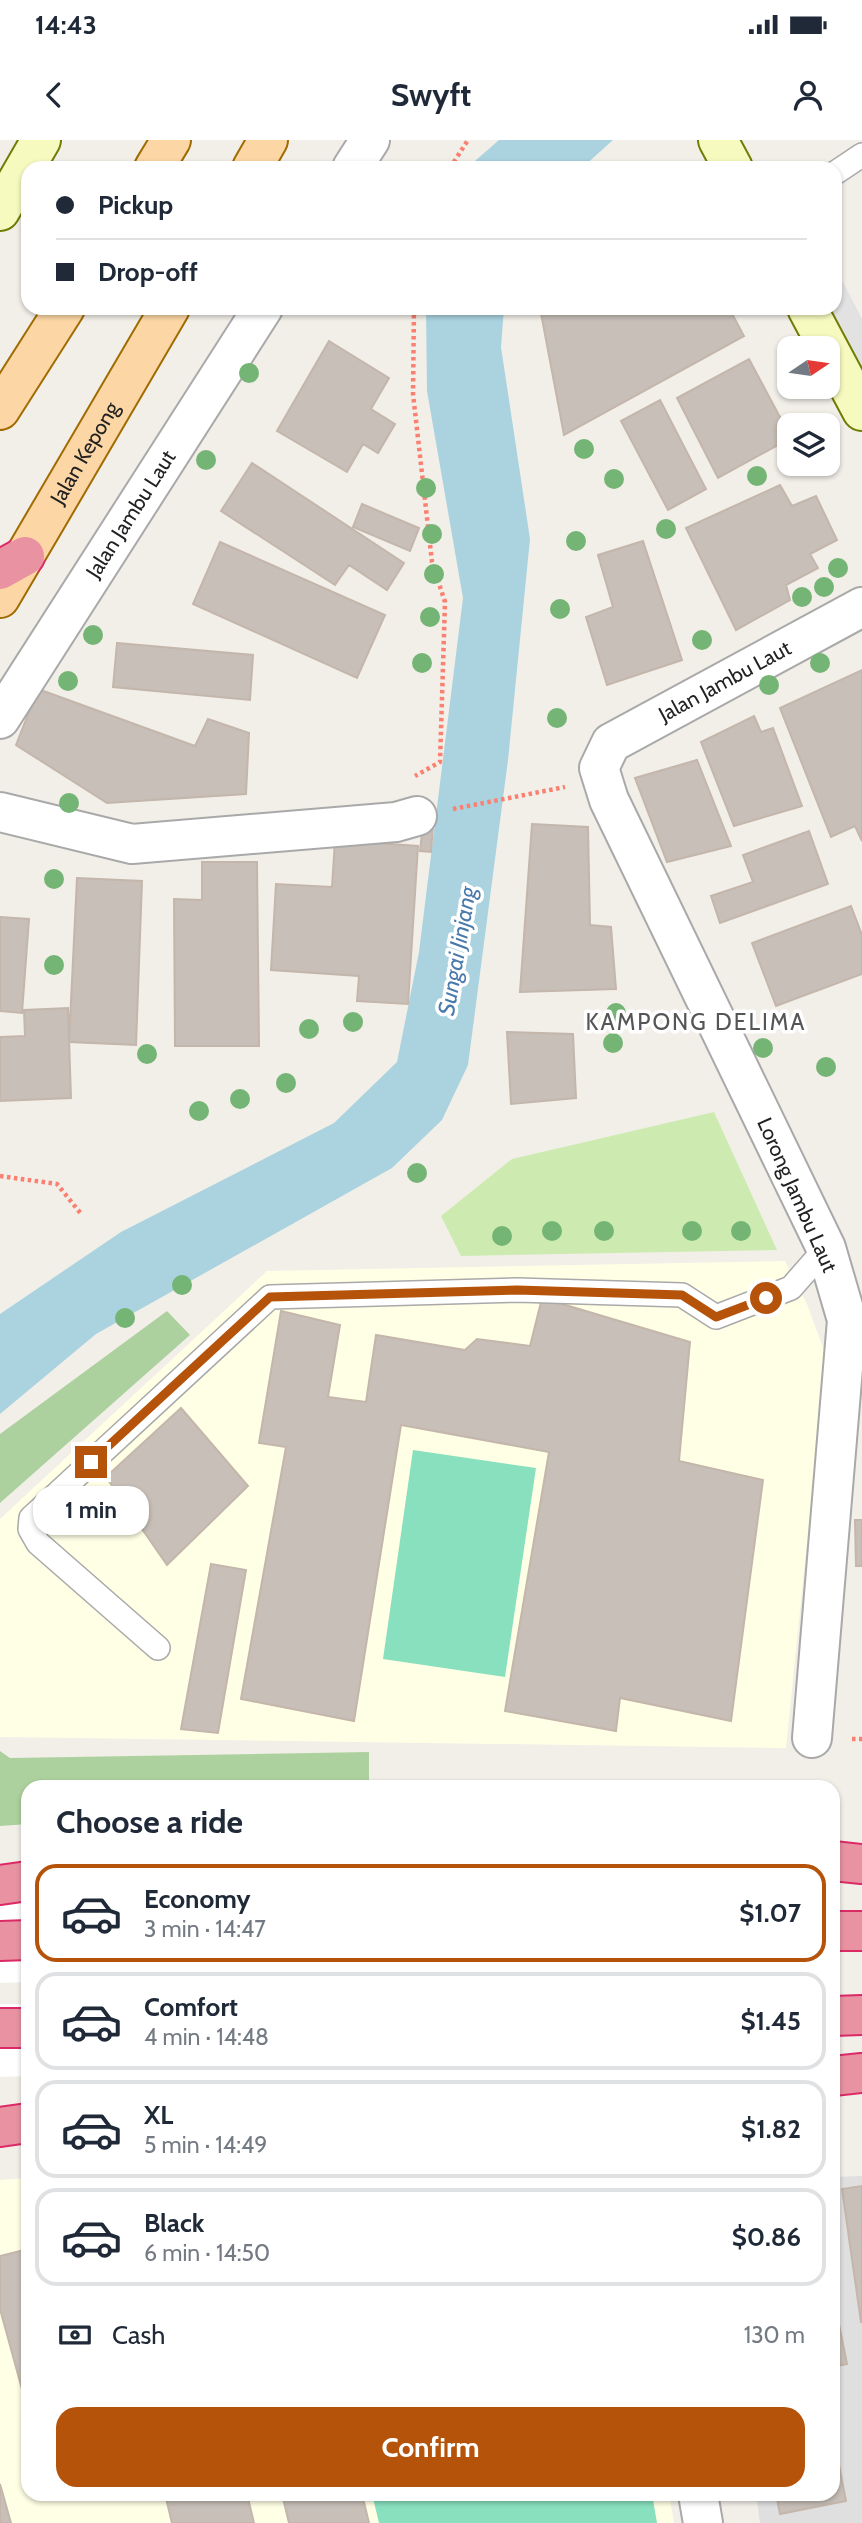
<!DOCTYPE html>
<html lang="en">
<head>
<meta charset="utf-8">
<style>
	body { margin:0; font-family:Cabin,sans-serif; background:#f6f6f7; color:#1f2937; height:100vh; display:flex; flex-direction:column; font-size:26px; white-space:nowrap }
	* { box-sizing:border-box; margin:0 }
	p { font-size:23px; color:#747a83 }
	.icon { flex:none; width:38px; height:38px; fill:none; stroke:currentColor; stroke-width:2; stroke-linecap:round; stroke-linejoin:round }
	.map { position:relative; flex:1; overflow:hidden }
	.sheet { position:absolute; left:21px; top:1640px; width:819px; height:721px; display:flex; flex-direction:column; background:#fff; border-radius:21px; box-shadow:0 2px 5px #0004 }
	.sheet>* { flex:none }
	.top-card { position:absolute; left:21px; top:21px; width:821px; height:154px; border-radius:21px; box-shadow:0 2px 5px #0004; display:grid; align-content:center; height:154px; padding:0 35px; background:#fff }
	.needle { width:46px; rotate:77deg }
	.controls { position:absolute; left:777px; top:196px; display:grid; gap:14px }
	.controls a { display:grid; place-items:center; width:63px; height:63px; border-radius:14px; background:#fff; box-shadow:0 2px 5px #0004; font-size:35px }
	.end { position:absolute; width:32px; height:32px; margin:-16px; border:9px solid #b45309; background:#fff; box-shadow:0 0 0 4px #fff }
	.from { border-radius:50% }
	.bubble { position:absolute; height:49px; border-radius:21px; background:#fff; box-shadow:0 2px 5px #0004; font-size:23px; font-weight:700; line-height:49px; text-align:center }
	.top-card b { display:flex; align-items:center; gap:24px; height:66px; font-size:26px }
	.top-card b+b { border-top:2px solid #e0e1e3 }
	.top-card i { width:18px; height:18px; background:#1f2937 }
	ul { padding:0; list-style:none }
	li { display:flex; align-items:center; gap:21px; height:98px; margin:0 14px 10px; padding:0 21px; border:4px solid #e0e1e3; border-radius:21px }
	li div { flex:1 }
	li b { display:block; font-size:26px }
	li em { font-style:normal; font-weight:700 }
	li.active { border-color:#b45309 }
	li>.icon { width:63px; height:63px; stroke-width:1.5 }
	h2 { padding:0 35px; font-size:32px; line-height:84px }
	.pay { display:flex; align-items:center; gap:18px; height:77px; padding:0 35px; font-size:26px }
	.pay p { margin-inline-start:auto }
	.cta { display:flex; gap:14px; margin-top:auto; padding:14px 35px }
	.cta a { flex:1; height:80px; border-radius:21px; background:#b45309; color:#fff; font-size:28px; font-weight:700; line-height:80px; text-align:center }
	.status { display:flex; justify-content:space-between; align-items:center; height:49px; padding:0 35px; background:#fff; direction:ltr }
	.status svg { height:19px; fill:currentColor }
	header { display:flex; justify-content:space-between; align-items:center; height:91px; padding:0 35px; background:#fff; font-size:32px; font-weight:700 }
	.map>svg:first-child { display:block }
	.residential { fill:#e0dfdf }
	.education { fill:#ffffe5 }
	.grass { fill:#cdebb0 }
	.forest { fill:#add19e }
	.pitch { fill:#88e0be }
	.parking { fill:#e2e2e2 }
	.water { fill:#aad3df }
	.pier { fill:#fff }
	.building { fill:#c7bfb8; stroke:#c4b6ab; stroke-width:2 }
	.lines { fill:none; stroke-linecap:round; stroke-linejoin:round }
	.lane-casing { stroke:#a9a9a9; stroke-width:26 }
	.street-casing { stroke:#a9a9a9; stroke-width:42 }
	.secondary-casing { stroke:#707d05; stroke-width:42 }
	.primary-casing { stroke:#a06b00; stroke-width:42 }
	.highway-casing { stroke:#dc2a67; stroke-width:42 }
	.path { stroke:#fa8072; stroke-width:4.5; stroke-dasharray:3.5 3.5; stroke-linecap:butt }
	.lane { stroke:#fff; stroke-width:23 }
	.street { stroke:#fff; stroke-width:38 }
	.secondary { stroke:#f7fabf; stroke-width:38 }
	.primary { stroke:#fcd6a4; stroke-width:38 }
	.highway { stroke:#e892a2; stroke-width:38 }
	.tree { fill:#74b475 }
	.route { stroke:#b45309; stroke-width:9 }
	.labels { text-anchor:middle; stroke-width:7; stroke-linejoin:round; paint-order:stroke }
	.street-label { font-size:21px; fill:#222; stroke:#fff }
	.water-label { font-size:23px; font-style:italic; fill:#4a7aab; stroke:#fff }
	.neighbourhood-label { font-size:23px; letter-spacing:2px; fill:#555; stroke:#fff }
</style>
</head>
<body>
<div class="status"><b>14:43</b><svg viewBox="0 0 49 12"><path d="M0 12V9h3v3zM5 12V6h3v6zM10 12V3h3v9zM15 12V0h3v12zM26 1h20v11H26zM47 4h2v5h-2z"/></svg></div>
<header><svg class="icon" aria-label="back" viewBox="0 0 24 24"><path d="M15 5l-7 7 7 7"/></svg>Swyft<svg class="icon" aria-label="person" viewBox="0 0 24 24"><circle cx="12" cy="8" r="4"/><path d="M4 21q1-7 8-7t8 7"/></svg></header>
<div class="map">
<svg width="862" height="2383" viewBox="0 0 862 2383">
	<rect width="100%" height="100%" fill="#f2efe9"/>
	<!-- residential -->
	<path class="residential" d="M862,2036V2383H760L756,2354H833V2037Z"/>
	<!-- education -->
	<path class="education" d="M785,1121L807,1164L826,1216L786,1608L0,1597V1379L267,1131Z
		M28,2038V2354H669L674,2383H0V2040Z"/>
	<!-- grass -->
	<path class="grass" d="M714,972L777,1110L461,1116L441,1076L512,1019Z"/>
	<!-- forest -->
	<path class="forest" d="M167,1171L190,1195L0,1363V1294Z
		M0,1611L10,1618L369,1612V1647H28V1684L0,1686Z"/>
	<!-- pitch -->
	<path class="pitch" d="M413,1310L536,1328L505,1537L383,1519Z
		M372,2354H652L657,2383H379Z"/>
	<!-- parking -->
	<path class="parking" d="M835,142H843L862,179V234L827,168H835Z"/>
	<!-- water -->
	<path class="water" d="M499,0H613L582,28H467Z
		M426,168H504L501,207L530,399L508,620L468,925L442,980L392,1028L96,1194L0,1274V1174L121,1092L334,983L397,922L419,812L463,458L427,251Z"/>
	<!-- pier -->
	<path class="pier" d="M28,1761V1842L0,1843V1762Z
		M0,1864H28V1936L0,1937Z"/>
	<!-- building -->
	<path class="building" d="M540,168H729L744,196L564,295Z
		M329,201L389,238L371,269L395,284L378,313L363,304L347,332L277,291Z
		M749,219L789,294V299L718,338L677,258Z
		M660,260L706,349L668,370L621,281Z
		M252,323L404,423L387,450L349,425L335,445L221,371Z
		M780,345L792,366L816,356L837,400L810,414L818,428L786,445L790,460L736,490L686,388Z
		M362,364L419,388L410,411L353,387Z
		M643,401L682,520L607,545L586,477L613,467L598,415Z
		M220,402L385,475L357,538L193,464Z
		M117,503L253,515L250,560L113,547Z
		M862,530V701L855,686L831,697L780,568Z
		M38,549L195,606L208,579L249,593L246,654L107,663L16,605Z
		M754,576L761,592L773,588L802,666L734,686L701,602Z
		M697,620L731,706L667,722L635,638Z
		M423,684L433,685L431,712L420,711Z
		M532,684L588,687L590,785L611,787L616,849L520,852Z
		M809,691L828,744L720,783L711,756L753,742L743,715Z
		M335,700L418,706L408,864L357,861L359,836L271,830L276,744L332,747Z
		M202,722H257L259,906H175L174,759L202,760Z
		M77,738L142,741L136,905L69,902Z
		M851,766L862,795V834L776,866L752,803Z
		M0,777L29,779L22,873L0,871Z
		M68,868L71,958L0,961V897L25,896L24,870Z
		M507,892L573,894L576,958L511,964Z
		M542,1158L690,1202L679,1321L763,1340L731,1581L620,1558L616,1591L505,1571L549,1312L401,1285L354,1581L241,1559L286,1307L259,1303L281,1171L340,1185L328,1257L366,1262L376,1195L465,1210L477,1199L530,1206Z
		M181,1268L248,1346L167,1425L106,1337Z
		M855,1380H862V1426H856Z
		M211,1424L246,1430L218,1593L181,1589Z
		M862,2046V2182H861L842,2049Z
		M28,2109V2271L0,2169V2116Z
		M833,2154L847,2224L833,2227Z
		M833,2294L846,2361L780,2374L776,2354H833Z
		M0,2344L11,2383H0Z
		M165,2354H247L254,2383H172Z
		M282,2354H362L369,2383H289Z"/>
	<g class="lines">
		<defs>
			<path id="lane" d="M835,33L862,15
				M158,1508L38,1403L30,1389L31,1378L270,1157L517,1150L682,1155L716,1177L791,1148L826,1108"/>
			<g id="street">
				<path d="M352,28L370,0"/>
				<path id="s1" d="M0,579L263,168"/>
				<path d="M0,672L132,704L396,682L417,676"/>
				<path id="s2" d="M812,1598L847,1180L826,1108L609,660L599,628L611,603L862,467"/>
				<path d="M698,2354L703,2383"/>
			</g>
			<path id="secondary" d="M718,0L733,28
				M0,71L41,0
				M807,168L862,271"/>
			<g id="primary">
				<path d="M154,28L171,0"/>
				<path d="M252,28L268,0"/>
				<path d="M0,270L65,168"/>
				<path id="s3" d="M0,458L170,168"/>
			</g>
			<path id="highway" d="M0,430L25,416
				M833,1721L862,1724
				M0,1745L28,1741
				M833,1791H862
				M0,1801L28,1800
				M833,1876L862,1875
				M0,1888H28
				M833,1936L862,1933
				M0,1987L28,1983"/>
		</defs>
		<!-- lane casing -->
		<use href="#lane" class="lane-casing"/>
		<!-- street casing -->
		<use href="#street" class="street-casing"/>
		<!-- secondary casing -->
		<use href="#secondary" class="secondary-casing"/>
		<!-- primary casing -->
		<use href="#primary" class="primary-casing"/>
		<!-- highway casing -->
		<use href="#highway" class="highway-casing"/>
		<!-- path -->
		<path class="path" d="M450,28L468,0
			M414,168L413,254L432,422L445,462L440,622L415,636
			M453,669L565,647
			M0,1036L57,1044L82,1075
			M852,1599H862"/>
		<!-- lane -->
		<use href="#lane" class="lane"/>
		<!-- street -->
		<use href="#street" class="street"/>
		<!-- secondary -->
		<use href="#secondary" class="secondary"/>
		<!-- primary -->
		<use href="#primary" class="primary"/>
		<!-- highway -->
		<use href="#highway" class="highway"/>
	</g>
	<!-- trees -->
	<g class="tree">
		<circle cx="249" cy="233" r="10"/>
		<circle cx="584" cy="309" r="10"/>
		<circle cx="206" cy="320" r="10"/>
		<circle cx="757" cy="336" r="10"/>
		<circle cx="614" cy="339" r="10"/>
		<circle cx="426" cy="348" r="10"/>
		<circle cx="666" cy="389" r="10"/>
		<circle cx="432" cy="394" r="10"/>
		<circle cx="576" cy="401" r="10"/>
		<circle cx="838" cy="428" r="10"/>
		<circle cx="434" cy="434" r="10"/>
		<circle cx="824" cy="447" r="10"/>
		<circle cx="802" cy="457" r="10"/>
		<circle cx="560" cy="469" r="10"/>
		<circle cx="430" cy="477" r="10"/>
		<circle cx="93" cy="495" r="10"/>
		<circle cx="702" cy="500" r="10"/>
		<circle cx="422" cy="523" r="10"/>
		<circle cx="820" cy="523" r="10"/>
		<circle cx="68" cy="541" r="10"/>
		<circle cx="769" cy="545" r="10"/>
		<circle cx="557" cy="578" r="10"/>
		<circle cx="69" cy="663" r="10"/>
		<circle cx="54" cy="739" r="10"/>
		<circle cx="54" cy="825" r="10"/>
		<circle cx="616" cy="873" r="10"/>
		<circle cx="353" cy="882" r="10"/>
		<circle cx="309" cy="889" r="10"/>
		<circle cx="613" cy="903" r="10"/>
		<circle cx="763" cy="908" r="10"/>
		<circle cx="147" cy="914" r="10"/>
		<circle cx="826" cy="927" r="10"/>
		<circle cx="286" cy="943" r="10"/>
		<circle cx="240" cy="959" r="10"/>
		<circle cx="199" cy="971" r="10"/>
		<circle cx="417" cy="1033" r="10"/>
		<circle cx="552" cy="1091" r="10"/>
		<circle cx="604" cy="1091" r="10"/>
		<circle cx="692" cy="1091" r="10"/>
		<circle cx="741" cy="1091" r="10"/>
		<circle cx="502" cy="1096" r="10"/>
		<circle cx="182" cy="1145" r="10"/>
		<circle cx="125" cy="1178" r="10"/>
		<circle cx="78" cy="1375" r="10"/>
	</g>
	<g class="lines">
		<!-- route -->
		<path class="route" d="M91,1322L270,1157L517,1150L682,1155L716,1177L766,1158"/>
	</g>
	<g class="labels">
		<!-- street labels -->
		<g class="street-label">
			<text dy="7" stroke="none"><textPath href="#s3" startOffset="168">Jalan Kepong</textPath></text>
			<text dy="7" stroke="none"><textPath href="#s1" startOffset="243">Jalan Jambu Laut</textPath></text>
			<text dy="7" stroke="none"><textPath href="#s2" startOffset="1183">Jalan Jambu Laut</textPath></text>
			<text transform="translate(797 1055) rotate(66)" y="7">Lorong Jambu Laut</text>
		</g>
		<!-- water labels -->
		<g class="water-label">
			<text transform="translate(457 811) rotate(-80)" y="8">Sungai Jinjang</text>
		</g>
		<!-- neighbourhood labels -->
		<g class="neighbourhood-label">
			<text x="696" y="890">KAMPONG DELIMA</text>
		</g>
	</g>
</svg>
<div class="controls">
<a><svg class="needle" viewBox="-14 -14 28 28"><path d="M0-13l5 13h-10z" fill="#e53935"/><path d="M0 13l5-13h-10z" fill="#747a83"/></svg></a>
<a><svg class="icon" aria-label="layers" viewBox="0 0 24 24"><path d="M12 4l9 5-9 5-9-5zM3 14l9 5 9-5"/></svg></a>
</div>
<i class="end from" style="left:766px;top:1158px"></i>
<i class="end" style="left:91px;top:1322px"></i>
<div class="bubble" style="left:33px;top:1346px;width:116px">1 min</div>
<div class="top-card">
<b><i class="from"></i>Pickup</b>
<b><i></i>Drop-off</b>
</div>
<section class="sheet">
<h2>Choose a ride</h2>
<ul>
<li class="active"><svg class="icon" aria-label="car" viewBox="0 0 24 24"><path d="M5 17H2v-5l4-1 3-4h7l3 4 3 1v5h-3M9 17h6M6 11h13"/><circle cx="7" cy="17" r="2"/><circle cx="17" cy="17" r="2"/></svg><div><b>Economy</b><p>3 min · 14:47</p></div><em>$1.07</em></li>
<li><svg class="icon" aria-label="car" viewBox="0 0 24 24"><path d="M5 17H2v-5l4-1 3-4h7l3 4 3 1v5h-3M9 17h6M6 11h13"/><circle cx="7" cy="17" r="2"/><circle cx="17" cy="17" r="2"/></svg><div><b>Comfort</b><p>4 min · 14:48</p></div><em>$1.45</em></li>
<li><svg class="icon" aria-label="car" viewBox="0 0 24 24"><path d="M5 17H2v-5l4-1 3-4h7l3 4 3 1v5h-3M9 17h6M6 11h13"/><circle cx="7" cy="17" r="2"/><circle cx="17" cy="17" r="2"/></svg><div><b>XL</b><p>5 min · 14:49</p></div><em>$1.82</em></li>
<li><svg class="icon" aria-label="car" viewBox="0 0 24 24"><path d="M5 17H2v-5l4-1 3-4h7l3 4 3 1v5h-3M9 17h6M6 11h13"/><circle cx="7" cy="17" r="2"/><circle cx="17" cy="17" r="2"/></svg><div><b>Black</b><p>6 min · 14:50</p></div><em>$0.86</em></li>
</ul>
<div class="pay"><svg class="icon" aria-label="cash" viewBox="0 0 24 24"><path d="M3 7h18v10H3z"/><circle cx="12" cy="12" r="2"/></svg>Cash<p>130 m</p></div>
<div class="cta"><a>Confirm</a></div>
</section>
</div>
</body>
</html>
